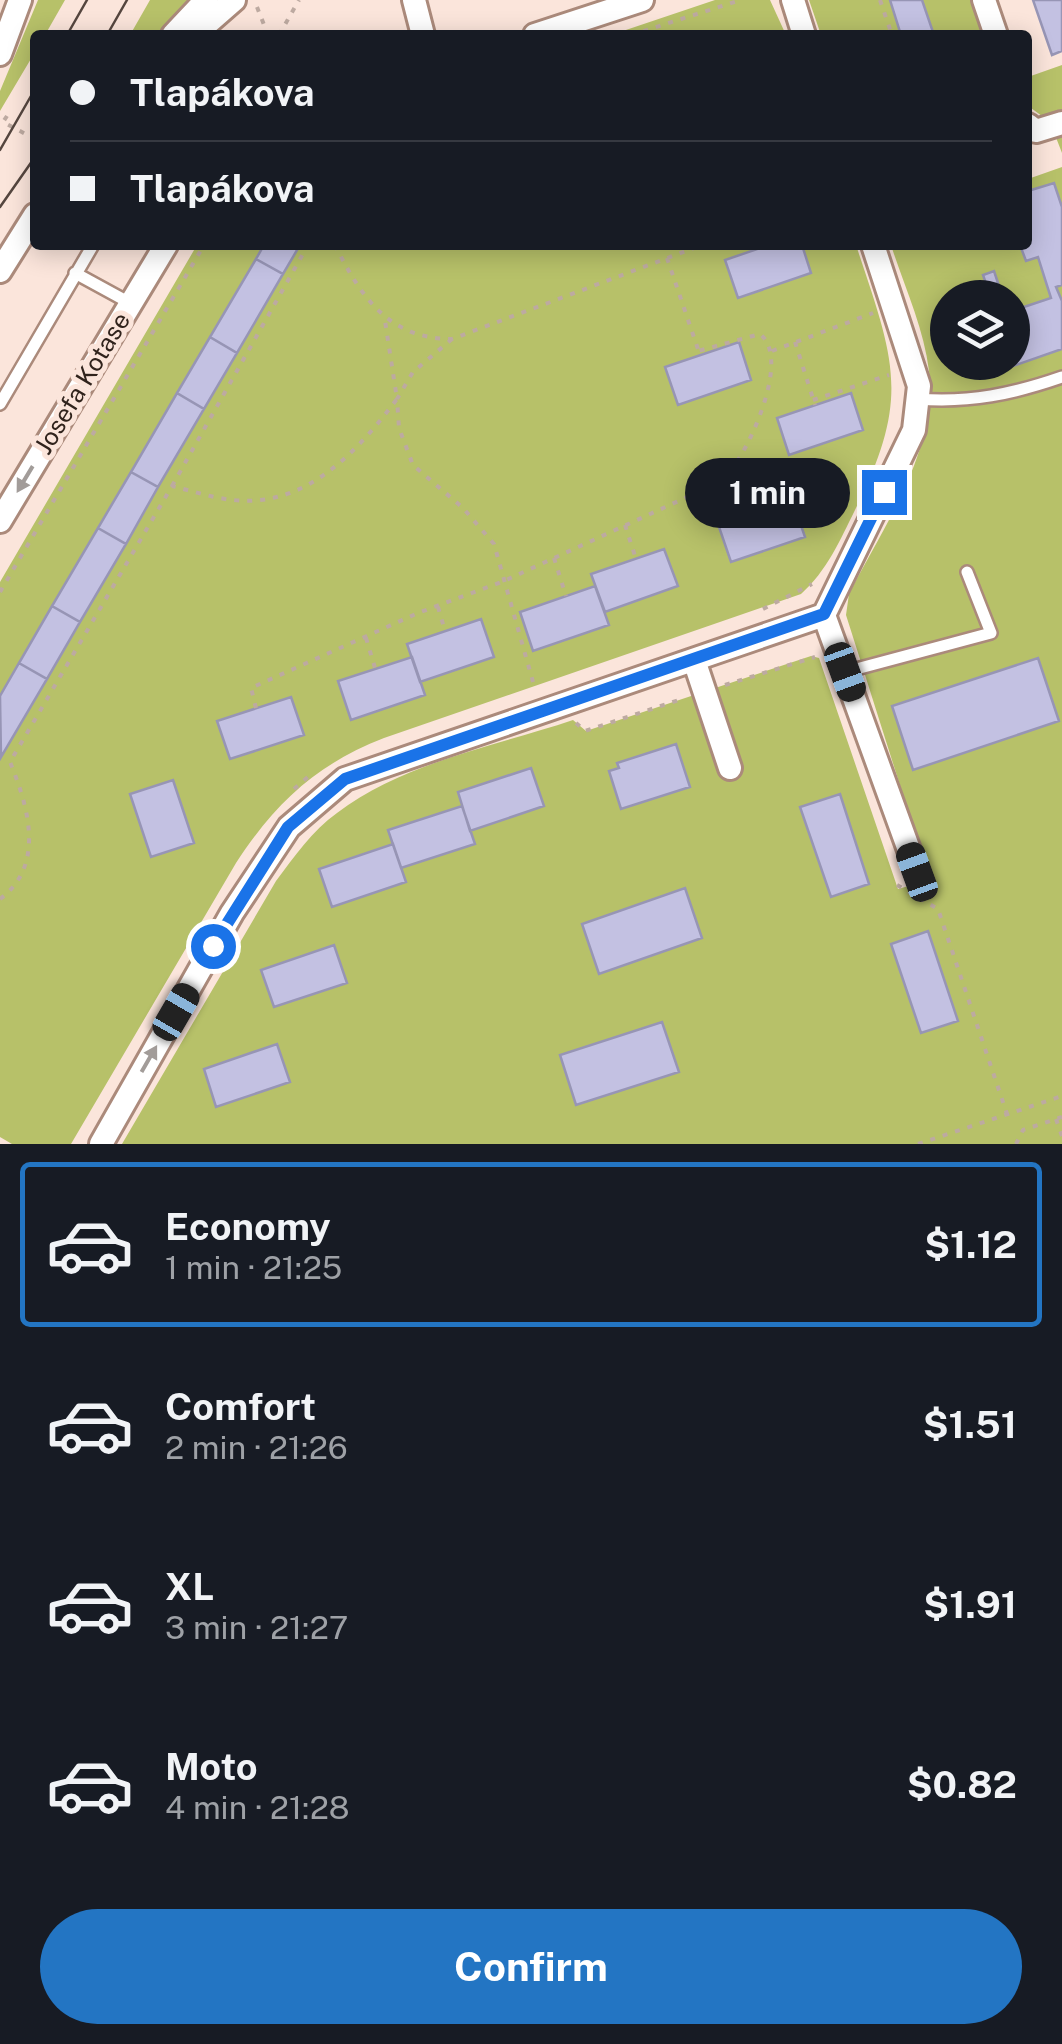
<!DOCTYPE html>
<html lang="en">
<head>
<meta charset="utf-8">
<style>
	body { margin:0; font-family:"Public Sans",sans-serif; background:#20242c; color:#f1f3f6; height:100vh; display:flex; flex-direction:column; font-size:38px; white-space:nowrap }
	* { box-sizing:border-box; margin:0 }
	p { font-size:32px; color:#9ea1a6 }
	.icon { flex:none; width:55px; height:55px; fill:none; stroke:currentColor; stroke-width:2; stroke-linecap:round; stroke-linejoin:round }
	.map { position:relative; height:1144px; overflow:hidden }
	.sheet { display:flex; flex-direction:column; background:#171b24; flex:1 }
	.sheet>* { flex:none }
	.top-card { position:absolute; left:30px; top:30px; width:1002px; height:220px; border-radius:10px; box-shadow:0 5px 25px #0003; display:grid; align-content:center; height:220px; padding:0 40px; background:#171b24 }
	.buttons { position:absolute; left:930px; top:280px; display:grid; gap:20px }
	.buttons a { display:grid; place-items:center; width:100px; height:100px; border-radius:50%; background:#171b24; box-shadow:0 5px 25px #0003; font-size:50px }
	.end { position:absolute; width:45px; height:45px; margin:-22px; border:12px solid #1a73e8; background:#fff; box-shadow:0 0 0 5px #fff }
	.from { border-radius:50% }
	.bubble { position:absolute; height:70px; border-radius:35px; background:#171b24; box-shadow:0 5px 25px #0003; font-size:32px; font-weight:700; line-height:70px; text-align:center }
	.car { position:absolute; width:30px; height:60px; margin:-30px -15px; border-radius:12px; box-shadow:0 0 8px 2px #0007; background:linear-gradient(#222 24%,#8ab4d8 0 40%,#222 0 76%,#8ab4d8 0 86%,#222 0) }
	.top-card b { display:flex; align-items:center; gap:35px; height:95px; font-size:38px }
	.top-card b+b { border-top:2px solid #363941 }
	.top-card i { width:25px; height:25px; background:#f1f3f6 }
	ul { padding:18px 0 0; list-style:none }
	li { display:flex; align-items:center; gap:30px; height:165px; margin:0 20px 15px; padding:0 20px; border:5px solid transparent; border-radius:10px }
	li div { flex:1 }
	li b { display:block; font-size:38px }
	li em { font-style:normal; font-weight:700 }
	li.active { border-color:#2375c3 }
	li>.icon { width:90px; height:90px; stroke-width:1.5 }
	.cta { display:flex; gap:20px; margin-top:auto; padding:20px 40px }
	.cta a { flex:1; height:115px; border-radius:60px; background:#2375c3; color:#fff; font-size:40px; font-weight:700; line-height:115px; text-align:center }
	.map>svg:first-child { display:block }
	.green { fill:#b7c169; fill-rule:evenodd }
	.building { fill:#c3c1e2; stroke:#9795b5; stroke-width:2.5 }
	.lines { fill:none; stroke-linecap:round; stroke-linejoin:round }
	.lane-casing { stroke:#ab8a7b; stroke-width:16 }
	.street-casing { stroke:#ab8a7b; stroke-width:28 }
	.path { stroke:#bdaaa1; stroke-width:4; stroke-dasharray:5 8; stroke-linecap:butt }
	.lane { stroke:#fff; stroke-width:11 }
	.street { stroke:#fff; stroke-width:22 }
	.tram { stroke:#55463f; stroke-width:2.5 }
	.oneway { fill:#a29c99 }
	.route { stroke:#1a73e8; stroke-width:12 }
	.labels { text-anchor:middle; stroke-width:10; stroke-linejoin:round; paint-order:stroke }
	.street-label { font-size:25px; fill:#30231c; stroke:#fbe5db }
</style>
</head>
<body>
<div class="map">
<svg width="1062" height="1144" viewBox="0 0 1062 1144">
	<rect width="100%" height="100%" fill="#fbe5db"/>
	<!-- green -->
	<path class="green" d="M38,0H65L45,35H35V52L0,111V91Z
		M150,0H189L158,35H130Z
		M715,0H770L786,35H611Z
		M809,0H971L982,35H821Z
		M1062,65V153L1050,122L1031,108L1028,77Z
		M1062,167V1144H122L276,881C294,857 312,831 337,813C402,763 496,746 573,720L586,731L811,656L819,658L898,889L930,880L846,615L849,594C883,527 938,450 929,371C924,328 904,286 891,245H1028V179ZM948,298H1012V362H948Z
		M197,245H856C894,360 912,396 855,510C840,540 827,571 801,594L384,738C317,764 275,803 236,863L71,1144H12L0,1137V582Z"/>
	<!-- building -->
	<path class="building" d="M890,0H922L934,35H901Z
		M1033,0H1062V51L1052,55Z
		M1054,183L1062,207V285L1056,287L1062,301V349L1013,366L1012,311L1051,298L1038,257L1026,261L1020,245H1028V191Z
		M264,245H300L283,274L256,259Z
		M769,245H802L811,273L738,298L725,260Z
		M256,259L283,274L237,353L210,337Z
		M994,271L1003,298H991L983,275Z
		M210,337L237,353L204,409L177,393Z
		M739,342L751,380L678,405L665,367Z
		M177,393L204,409L158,487L131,472Z
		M851,393L863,430L789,455L777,418Z
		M131,472L158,487L126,544L98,528Z
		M792,499L805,537L731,562L718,524Z
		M98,528L126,544L80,622L52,606Z
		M664,549L678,586L605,612L591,574Z
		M595,586L609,625L533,651L520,612Z
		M52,606L80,622L47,679L19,663Z
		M481,619L494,657L420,682L407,644Z
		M412,657L425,695L351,720L338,681Z
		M1038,658L1059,721L913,770L892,706Z
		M19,663L47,679L1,757L0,696Z
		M291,697L304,735L230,759L217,721Z
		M676,744L690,787L621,809L609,771L619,768L617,763Z
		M531,768L544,806L470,831L458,792Z
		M173,780L194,843L151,857L130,794Z
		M840,794L869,884L831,897L800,807Z
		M462,806L475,844L401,868L388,830Z
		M393,844L406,882L332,907L319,869Z
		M685,888L702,938L599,974L582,924Z
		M928,931L958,1021L921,1033L891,944Z
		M334,945L347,983L274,1007L261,970Z
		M662,1022L679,1072L576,1105L560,1055Z
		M277,1044L290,1082L216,1107L204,1069Z"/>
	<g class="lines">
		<defs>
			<path id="lane" d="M75,273L130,303
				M918,399C970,403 1013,394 1062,377
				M0,404L93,245
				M845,672L991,633L967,572"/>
			<path id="street" d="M414,0L423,35
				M793,0L804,35
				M984,0L996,35
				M173,35L206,0
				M194,35L234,0
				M535,35L642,0
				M0,54L20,0
				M1028,125L1036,131L1062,123
				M0,271L35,215
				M0,521L166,245
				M824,615L917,872
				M694,660L730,768
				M101,1144L232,913L289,827L345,779L824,615L914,430L919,386L873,245"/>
		</defs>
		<!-- lane casing -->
		<use href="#lane" class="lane-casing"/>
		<!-- street casing -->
		<use href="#street" class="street-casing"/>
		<!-- path -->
		<path class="path" d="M880,0L892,35
			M257,7L268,35
			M279,35L299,0
			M631,35L741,0
			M7,116L3,122L35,139
			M335,245C361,297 389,339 452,339L702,245
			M667,258L700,355
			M452,339L413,372L397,399L399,428L413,465L463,508L494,544L535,689
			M795,342L815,405
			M772,351L873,313
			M813,400L889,375
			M728,470L744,489L754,512
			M172,486L308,245
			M625,525L636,559
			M554,558L566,596
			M0,592L204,245
			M438,607L445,631
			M763,609L812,584
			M366,638L375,668
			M725,685L815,657
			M256,708L251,688L418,613L504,581L709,487C719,479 731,470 738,460C755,434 789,357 760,334L698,351
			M576,723L585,731L682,699
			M294,789L309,776
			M897,885L938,909L1007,1114
			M0,899C46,865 28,806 10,762L172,486C192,491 213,498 233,500C306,508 357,452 397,399L385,321
			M1056,1119L1062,1136
			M918,1144L1062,1096
			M1016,1144L1023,1130L1062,1117"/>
		<!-- lane -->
		<use href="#lane" class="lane"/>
		<!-- street -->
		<use href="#street" class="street"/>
		<!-- tram -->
		<path class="tram" d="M67,35L87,0
			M107,35L127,0
			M0,150L35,89
			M0,207L35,157"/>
	</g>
	<!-- one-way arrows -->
	<defs><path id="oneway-solid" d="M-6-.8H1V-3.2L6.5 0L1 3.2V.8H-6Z" transform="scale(2.5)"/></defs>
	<g class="oneway">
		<use href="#oneway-solid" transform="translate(25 479) rotate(121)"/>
		<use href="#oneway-solid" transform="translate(149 1059) rotate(-60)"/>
	</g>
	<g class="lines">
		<!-- route -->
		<path class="route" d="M213,946L288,827L345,779L824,614L884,492"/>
	</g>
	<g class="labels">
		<!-- street labels -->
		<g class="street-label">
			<text transform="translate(82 383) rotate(-59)" y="9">Josefa Kotase</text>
		</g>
	</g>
</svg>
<div class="buttons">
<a><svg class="icon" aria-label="layers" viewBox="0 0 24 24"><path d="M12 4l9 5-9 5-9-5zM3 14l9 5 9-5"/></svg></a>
</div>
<i class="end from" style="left:213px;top:946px"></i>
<i class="end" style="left:884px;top:492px"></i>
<div class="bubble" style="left:685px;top:458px;width:165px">1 min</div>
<i class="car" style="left:845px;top:672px;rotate:160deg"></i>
<i class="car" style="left:917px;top:872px;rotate:340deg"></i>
<i class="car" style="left:176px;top:1012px;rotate:30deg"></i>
<div class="top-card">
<b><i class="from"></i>Tlapákova</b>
<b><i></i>Tlapákova</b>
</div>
</div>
<section class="sheet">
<ul>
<li class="active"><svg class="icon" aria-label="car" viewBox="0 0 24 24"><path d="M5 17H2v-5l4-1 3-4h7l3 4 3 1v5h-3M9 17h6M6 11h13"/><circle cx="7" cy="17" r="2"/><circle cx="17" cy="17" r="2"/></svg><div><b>Economy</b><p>1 min · 21:25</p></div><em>$1.12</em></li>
<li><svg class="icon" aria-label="car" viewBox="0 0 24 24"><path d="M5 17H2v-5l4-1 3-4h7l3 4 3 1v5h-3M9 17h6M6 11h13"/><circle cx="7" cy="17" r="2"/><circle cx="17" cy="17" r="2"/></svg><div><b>Comfort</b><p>2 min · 21:26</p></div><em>$1.51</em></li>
<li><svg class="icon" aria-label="car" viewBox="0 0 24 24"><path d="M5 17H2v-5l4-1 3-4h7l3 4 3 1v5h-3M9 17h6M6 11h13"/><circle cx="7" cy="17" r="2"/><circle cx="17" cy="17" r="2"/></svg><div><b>XL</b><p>3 min · 21:27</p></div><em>$1.91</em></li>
<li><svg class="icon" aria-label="car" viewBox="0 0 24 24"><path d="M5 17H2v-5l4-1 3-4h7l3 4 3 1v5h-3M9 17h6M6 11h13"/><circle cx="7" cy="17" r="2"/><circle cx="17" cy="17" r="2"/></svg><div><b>Moto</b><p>4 min · 21:28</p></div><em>$0.82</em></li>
</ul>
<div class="cta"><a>Confirm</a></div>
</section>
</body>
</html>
